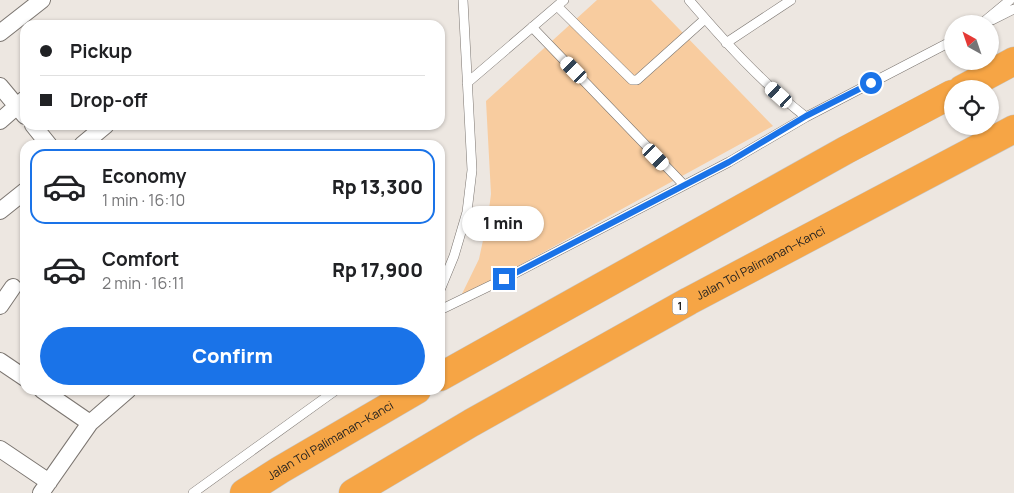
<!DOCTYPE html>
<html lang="en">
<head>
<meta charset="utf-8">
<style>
	body { margin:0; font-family:Manrope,sans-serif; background:#f6f6f6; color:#202124; height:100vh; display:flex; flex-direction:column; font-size:19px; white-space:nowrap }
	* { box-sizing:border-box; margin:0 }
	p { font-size:16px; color:#757577 }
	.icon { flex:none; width:28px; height:28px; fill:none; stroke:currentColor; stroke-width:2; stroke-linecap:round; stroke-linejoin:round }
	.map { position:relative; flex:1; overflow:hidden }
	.sheet { position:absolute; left:20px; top:140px; width:425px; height:255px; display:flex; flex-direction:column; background:#fff; border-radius:15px; box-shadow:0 1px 4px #0004 }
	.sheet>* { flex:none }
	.top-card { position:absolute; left:20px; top:20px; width:425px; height:110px; border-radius:15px; box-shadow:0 1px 4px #0004; display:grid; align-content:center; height:110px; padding:0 20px; background:#fff }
	.needle { width:32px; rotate:320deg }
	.tools { position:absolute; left:944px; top:15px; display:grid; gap:10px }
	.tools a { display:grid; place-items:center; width:55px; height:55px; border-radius:50%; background:#fff; box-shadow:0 1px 4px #0004; font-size:25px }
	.end { position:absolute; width:22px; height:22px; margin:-11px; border:6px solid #1a73e8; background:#fff; box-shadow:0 0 0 2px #fff }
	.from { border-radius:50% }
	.bubble { position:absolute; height:35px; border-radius:18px; background:#fff; box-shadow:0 1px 4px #0004; font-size:16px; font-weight:800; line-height:35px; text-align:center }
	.car { position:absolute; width:15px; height:30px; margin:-15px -8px; border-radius:6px; box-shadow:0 0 4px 1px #0007; background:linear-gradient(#fff 24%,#345 0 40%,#fff 0 76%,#345 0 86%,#fff 0) }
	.top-card b { display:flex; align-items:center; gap:18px; height:48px; font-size:19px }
	.top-card b+b { border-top:1px solid #e0e0e0 }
	.top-card i { width:12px; height:12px; background:#202124 }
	ul { padding:9px 0 0; list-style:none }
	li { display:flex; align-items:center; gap:15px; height:75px; margin:0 10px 8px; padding:0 10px; border:2px solid transparent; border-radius:15px }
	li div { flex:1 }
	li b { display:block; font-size:19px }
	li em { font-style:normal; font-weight:800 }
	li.selected { border-color:#1a73e8 }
	li>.icon { width:45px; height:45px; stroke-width:1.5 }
	.button { display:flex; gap:10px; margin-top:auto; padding:10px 20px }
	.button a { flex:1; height:58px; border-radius:30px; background:#1a73e8; color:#fff; font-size:20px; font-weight:800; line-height:58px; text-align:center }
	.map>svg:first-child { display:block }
	.green { fill:#f8cc9f }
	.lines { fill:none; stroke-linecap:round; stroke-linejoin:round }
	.service-casing { stroke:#7b7570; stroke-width:10 }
	.minor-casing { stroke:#7b7570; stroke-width:18 }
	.motorway-casing { stroke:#c6c6c5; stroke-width:29 }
	.service { stroke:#fff; stroke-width:9 }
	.minor { stroke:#fff; stroke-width:16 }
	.motorway { stroke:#f6a545; stroke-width:28 }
	.route { stroke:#1a73e8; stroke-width:6 }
	.labels { text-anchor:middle; stroke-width:4.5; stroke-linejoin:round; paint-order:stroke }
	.shield { fill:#fff; stroke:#666463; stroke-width:1 }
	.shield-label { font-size:11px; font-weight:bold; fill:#242220 }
	.street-label { font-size:12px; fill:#242220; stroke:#fff }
</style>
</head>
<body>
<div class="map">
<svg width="1014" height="493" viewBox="0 0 1014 493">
	<rect width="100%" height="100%" fill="#ede7e1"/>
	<!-- green -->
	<path class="green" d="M597,0H651L773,126L460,298L479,259L488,217L491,194L486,101Z"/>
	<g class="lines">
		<defs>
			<path id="service" d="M689,0C725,42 762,83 806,117L952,41
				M557,6L632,80H637L705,19
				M992,20L1014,9
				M981,24L1010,0
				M532,27L684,185
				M726,43L791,0
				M467,83L564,0
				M440,290L454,256L467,212L472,170L463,0
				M440,310L504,279L729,162L806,117
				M193,493L336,390"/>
			<path id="minor" d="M0,33L42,0
				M0,86L25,116
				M0,121L25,99
				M33,125L49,145
				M82,145L106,125
				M0,211L25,191
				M0,306L13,287
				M0,361L25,378
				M42,390L90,423
				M0,449L49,482
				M41,493L90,423L128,390"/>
			<g id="motorway">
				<path d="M962,89L1014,61"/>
				<path d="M440,377L846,150L952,94"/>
				<path id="s1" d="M244,493L280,470L417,390"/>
				<path id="s2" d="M353,493L471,423L689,301L1014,129"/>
			</g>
		</defs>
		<!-- service casing -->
		<use href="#service" class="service-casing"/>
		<!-- minor casing -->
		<use href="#minor" class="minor-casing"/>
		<!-- motorway casing -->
		<use href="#motorway" class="motorway-casing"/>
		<!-- service -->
		<use href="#service" class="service"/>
		<!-- minor -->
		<use href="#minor" class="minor"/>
		<!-- motorway -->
		<use href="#motorway" class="motorway"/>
	</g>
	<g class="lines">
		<!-- route -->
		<path class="route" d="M504,279L729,162L806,116L871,83"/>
	</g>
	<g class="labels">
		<!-- shield labels -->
		<rect class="shield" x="672.5" y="297.5" width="15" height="17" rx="4"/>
		<g class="shield-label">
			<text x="680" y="310">1</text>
		</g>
		<!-- street labels -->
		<g class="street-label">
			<text dy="4" stroke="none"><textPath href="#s2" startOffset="468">Jalan Tol Palimanan–Kanci</textPath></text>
			<text dy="4" stroke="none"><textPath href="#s1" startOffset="101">Jalan Tol Palimanan–Kanci</textPath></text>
		</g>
	</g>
</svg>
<div class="tools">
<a><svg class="needle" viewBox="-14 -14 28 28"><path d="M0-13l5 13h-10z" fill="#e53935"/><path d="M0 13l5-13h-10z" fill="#757577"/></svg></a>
<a><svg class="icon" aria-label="locate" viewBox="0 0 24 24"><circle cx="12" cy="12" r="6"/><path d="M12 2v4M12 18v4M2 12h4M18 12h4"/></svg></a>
</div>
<i class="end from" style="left:871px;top:83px"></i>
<i class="end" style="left:504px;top:279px"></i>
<div class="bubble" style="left:462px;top:206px;width:82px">1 min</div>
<i class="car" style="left:574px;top:70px;rotate:316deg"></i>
<i class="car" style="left:779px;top:95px;rotate:312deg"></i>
<i class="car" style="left:656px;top:157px;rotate:136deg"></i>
<div class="top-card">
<b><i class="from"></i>Pickup</b>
<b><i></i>Drop-off</b>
</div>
<section class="sheet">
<ul>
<li class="selected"><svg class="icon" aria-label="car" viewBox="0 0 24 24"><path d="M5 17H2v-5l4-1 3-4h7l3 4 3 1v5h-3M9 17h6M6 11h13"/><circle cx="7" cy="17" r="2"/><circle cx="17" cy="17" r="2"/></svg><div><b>Economy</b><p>1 min · 16:10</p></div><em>Rp 13,300</em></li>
<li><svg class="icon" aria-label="car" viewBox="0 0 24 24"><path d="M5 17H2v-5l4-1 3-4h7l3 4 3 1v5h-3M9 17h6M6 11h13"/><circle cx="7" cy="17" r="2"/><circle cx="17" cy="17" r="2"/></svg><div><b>Comfort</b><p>2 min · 16:11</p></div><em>Rp 17,900</em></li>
</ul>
<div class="button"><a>Confirm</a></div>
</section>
</div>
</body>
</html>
